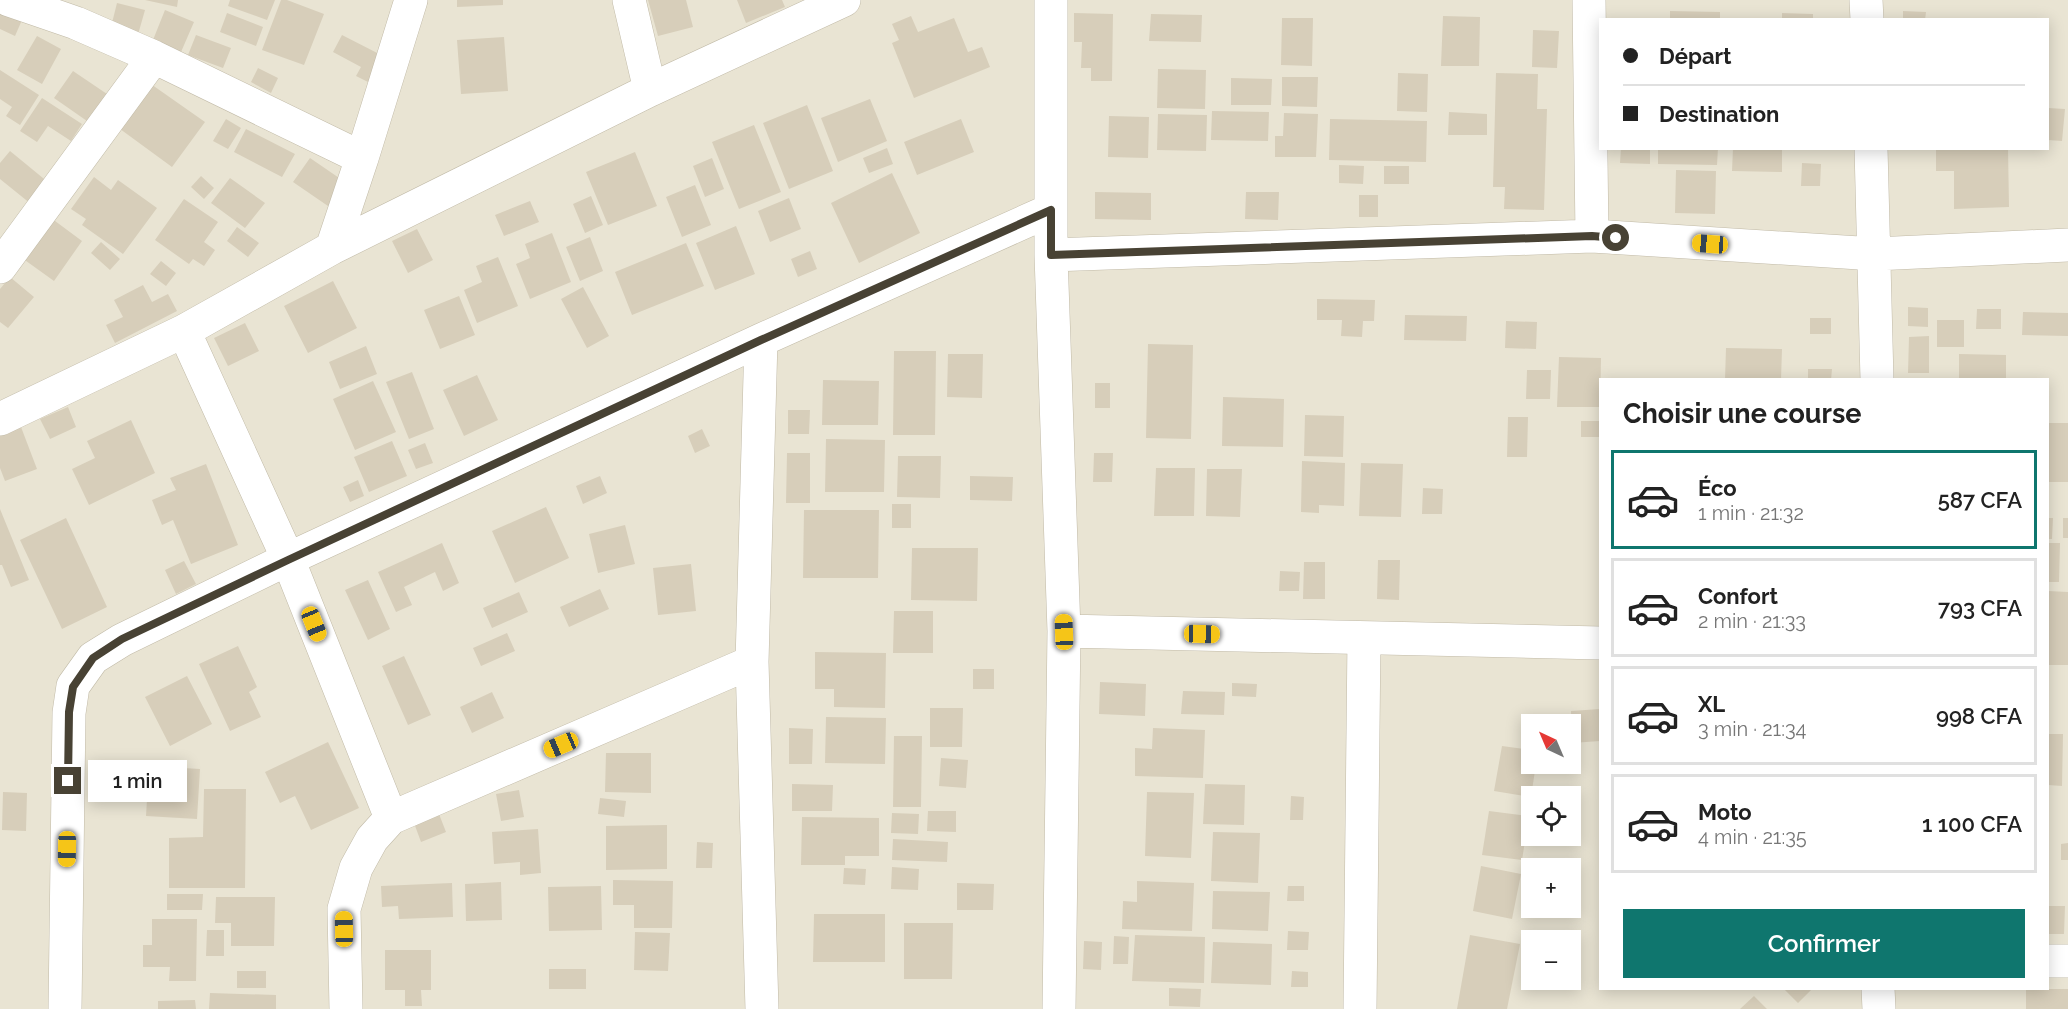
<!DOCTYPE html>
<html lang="fr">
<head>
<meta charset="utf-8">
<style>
	body { margin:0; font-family:Raleway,sans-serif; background:#f2f2f2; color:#222; height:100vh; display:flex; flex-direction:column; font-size:22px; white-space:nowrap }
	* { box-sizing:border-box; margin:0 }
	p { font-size:20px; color:#767676 }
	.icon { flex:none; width:33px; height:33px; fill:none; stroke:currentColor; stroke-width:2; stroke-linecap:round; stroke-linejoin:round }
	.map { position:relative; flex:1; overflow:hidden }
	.details { position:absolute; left:1599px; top:378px; width:450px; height:612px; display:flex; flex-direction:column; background:#fff; border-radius:0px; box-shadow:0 3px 15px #0003 }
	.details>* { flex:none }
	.guide { position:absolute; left:1599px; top:18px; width:450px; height:132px; border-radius:0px; box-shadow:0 3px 15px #0003; display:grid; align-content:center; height:132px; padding:0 24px; background:#fff }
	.needle { width:39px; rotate:316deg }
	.controls { position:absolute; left:1521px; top:714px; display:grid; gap:12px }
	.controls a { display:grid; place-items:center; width:60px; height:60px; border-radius:0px; background:#fff; box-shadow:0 3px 15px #0003; font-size:30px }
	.end { position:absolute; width:27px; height:27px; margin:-14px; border:8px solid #484234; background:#fff; box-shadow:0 0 0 3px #fff }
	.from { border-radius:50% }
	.bubble { position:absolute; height:42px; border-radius:0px; background:#fff; box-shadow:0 3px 15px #0003; font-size:20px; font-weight:600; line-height:42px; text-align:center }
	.car { position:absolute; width:18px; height:36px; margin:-18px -9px; border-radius:8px; box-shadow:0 0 4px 2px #0007; background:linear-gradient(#f5c518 24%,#345 0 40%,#f5c518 0 76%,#345 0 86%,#f5c518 0) }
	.guide b { display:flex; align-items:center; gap:21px; height:57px; font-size:22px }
	.guide b+b { border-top:2px solid #e0e0e0 }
	.guide i { width:15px; height:15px; background:#222 }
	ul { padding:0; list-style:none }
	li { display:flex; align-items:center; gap:18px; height:99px; margin:0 12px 9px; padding:0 12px; border:3px solid #e0e0e0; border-radius:0px }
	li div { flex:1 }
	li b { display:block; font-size:22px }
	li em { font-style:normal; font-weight:600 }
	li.on { border-color:#0f766e }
	li>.icon { width:54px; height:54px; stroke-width:1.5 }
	h2 { padding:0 24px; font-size:27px; line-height:72px }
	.cta { display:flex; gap:12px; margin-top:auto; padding:12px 24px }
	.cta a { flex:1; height:69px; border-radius:0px; background:#0f766e; color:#fff; font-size:24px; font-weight:600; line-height:69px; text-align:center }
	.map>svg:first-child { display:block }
	.residential { fill:#e9e4d3; fill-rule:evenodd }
	.building { fill:#d7ceba }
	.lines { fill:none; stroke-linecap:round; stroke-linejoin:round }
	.street-casing { stroke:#c1baa7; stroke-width:34 }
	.street { stroke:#fff; stroke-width:33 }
	.route { stroke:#484234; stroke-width:8 }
</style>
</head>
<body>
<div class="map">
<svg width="2068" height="1009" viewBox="0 0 2068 1009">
	<rect width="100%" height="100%" fill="#f4f1e6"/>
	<!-- residential -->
	<path class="residential" d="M0,0H2068V1009H0ZM1600,20H2048V148H1600ZM1600,380H2048V988H1600ZM1532,724H1570V764H1532ZM1532,796H1570V836H1532ZM1532,868H1570V908H1532ZM1532,940H1570V980H1532Z"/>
	<!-- building -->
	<path class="building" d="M145,0H178L177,7Z
		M230,0H275L267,20L228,6Z
		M281,0H287L324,14L304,65L262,50Z
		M457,0H503V5L457,7Z
		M648,0H686L693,27L658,36Z
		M737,0H782L785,7L746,23Z
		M117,3L145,10L137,38L110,31Z
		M0,9L22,20L15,36L0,29Z
		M165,10L194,22L181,52L153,40Z
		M1670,11L1720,12V20H1670Z
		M1903,11L1926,12L1925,20H1903Z
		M227,13L263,27L256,46L220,32Z
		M1074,13L1113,14L1112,81H1091V68H1081L1082,42H1074Z
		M1782,13L1813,14V20H1782Z
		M1151,14L1202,15L1201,42L1149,41Z
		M911,16L918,32L954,18L968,52L982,47L990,67L914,98L892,43L899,40L892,24Z
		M1443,16L1480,17L1479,66H1441Z
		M1282,18H1313L1312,66L1281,65Z
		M1533,30L1559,31L1557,68L1532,67Z
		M196,35L231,48L223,68L188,55Z
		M342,35L385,57L372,84L356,76L361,67L333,52Z
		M37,36L61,49L42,84L17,70Z
		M504,37L508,91L461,94L457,40Z
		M258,68L278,78L271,93L251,82Z
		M1158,69L1206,70L1205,109L1157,108Z
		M0,70L39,95L20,125L6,116L12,107L0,99Z
		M73,71L107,94L87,121L54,98Z
		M1398,73L1428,74L1427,112L1397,111Z
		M1496,73L1538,74L1537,109H1547L1544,210L1504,209L1505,187H1493Z
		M1282,77H1318L1317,107L1282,106Z
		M1231,78L1272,79L1271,105H1231Z
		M148,82L205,122L172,167L116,126Z
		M42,98L82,124L71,141L48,126L37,142L20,131Z
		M870,99L887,141L838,162L821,118Z
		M807,105L833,171L789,189L763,123Z
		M2048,108L2065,109L2062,141L2048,140Z
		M1212,111L1269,112L1268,141L1211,140Z
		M1449,112L1487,114V135H1448Z
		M1284,113L1318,114L1316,157H1275V136H1283Z
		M1158,114L1207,115L1206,151L1157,150Z
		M1109,116L1149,117L1148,158L1108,157Z
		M226,119L241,128L228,149L213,141Z
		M961,119L974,152L917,175L904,142Z
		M1330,119L1427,121L1426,162L1329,160Z
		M754,125L781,192L739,209L712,142Z
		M246,129L295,154L282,177L234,152Z
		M887,148L893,164L869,173L863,158Z
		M1621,148H1650V164L1620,163Z
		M1658,148H1718L1717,165L1658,164Z
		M1733,148H1782V172L1732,171Z
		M1936,148H2008L2009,207L1954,209V171H1936Z
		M10,151L49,183L31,204L0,179V163Z
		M635,152L657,206L608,225L586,172Z
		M310,158L345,182L328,206L293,182Z
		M712,158L724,189L705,197L693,166Z
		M1802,163L1821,164L1820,186H1801Z
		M1339,165L1364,166L1363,184L1339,183Z
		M1384,166H1409V184H1384Z
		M1676,170L1716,171L1715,214L1675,213Z
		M892,173L920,233L859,263L831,203Z
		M201,176L214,188L204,199L191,187Z
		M94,177L111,190L118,180L157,208L123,254L82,225L86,219L71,209Z
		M230,178L265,203L245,228L211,203Z
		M695,185L711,225L682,237L666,197Z
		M1095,192L1151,193V220L1095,219Z
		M1246,192H1279L1278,220L1245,219Z
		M1359,195H1378V217H1359Z
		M591,196L603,225L585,233L573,204Z
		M789,198L801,229L770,242L758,211Z
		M184,199L218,222L204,242L215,250L204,266L193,259L189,264L155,240Z
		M530,201L539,222L504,236L495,215Z
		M51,218L82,241L54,281L22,258Z
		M736,226L755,274L715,290L696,243Z
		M237,227L259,243L248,257L227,241Z
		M417,229L433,260L408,273L392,241Z
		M552,233L571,282L530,299L516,264L530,258L525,244Z
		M590,237L603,271L580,281L566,247Z
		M101,242L120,259L110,270L91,253Z
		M686,243L704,286L632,315L615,272Z
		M810,251L817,269L798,277L791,259Z
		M498,257L518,306L477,323L464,290L482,282L476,266Z
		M161,261L176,273L166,286L150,274Z
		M10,277L34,297L8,328L0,322V289Z
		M333,281L357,328L308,353L284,306Z
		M143,285L152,302L168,294L177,311L115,343L106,325L123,317L114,300Z
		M583,287L609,336L587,348L561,299Z
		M459,296L475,335L440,349L424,310Z
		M1317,299L1375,300L1374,321H1363L1362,337L1341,336L1342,320H1317Z
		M1908,307L1928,308V327L1908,326Z
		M1977,309H2001V329H1976Z
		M2023,312L2068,313V336L2022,335Z
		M1405,315L1467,316L1466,341L1404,340Z
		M1810,318H1831V334H1810Z
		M1937,320H1964V347H1937Z
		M1506,321L1537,322L1536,349L1505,348Z
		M245,323L259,351L228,366L214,338Z
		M1929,336V373H1908L1909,337Z
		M1148,344L1193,345L1191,439L1146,438Z
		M366,346L377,374L340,389L329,362Z
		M1726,348L1782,349L1781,380H1725Z
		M894,351H936L935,435H893Z
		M948,354H983L982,398L947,397Z
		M1959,354L2006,355V380H1959Z
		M1559,357L1601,358L1600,407H1557Z
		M1808,369H1832L1831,380H1808Z
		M1527,370H1551L1550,399H1526Z
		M412,372L434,429L409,439L386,382Z
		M477,375L498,420L464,436L443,390Z
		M823,380L879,381L878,425H822Z
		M373,381L396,432L355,450L333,399Z
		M1095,383H1110V408H1095Z
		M1223,397L1284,399L1283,447L1222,446Z
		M68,407L76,427L50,439L40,419Z
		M788,410H810L809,434H788Z
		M1305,415L1344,416L1343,457L1304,456Z
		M1508,417H1528L1527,457H1507Z
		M131,420L155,473L89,505L72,469L95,458L87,441Z
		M1581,421H1600V437H1581Z
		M2048,423H2068V482H2048Z
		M21,427L37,469L5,481L0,468V435Z
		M702,429L710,446L695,453L688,436Z
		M826,439L885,440L884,492H825Z
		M392,441L407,476L369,492L354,457Z
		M425,443L433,463L416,469L408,450Z
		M787,453H810V503H786Z
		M1094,453H1113L1112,482H1093Z
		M898,456H941L940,498L897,497Z
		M1302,461L1345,463L1344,506L1319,505V513L1301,512Z
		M1361,463L1403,464L1401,517L1359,516Z
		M206,464L238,545L191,564L173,520L162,525L152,500L176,490L170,478Z
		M1156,468H1195L1194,516H1154Z
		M1207,469H1242L1240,517L1206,516Z
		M600,476L607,493L583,504L576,486Z
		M970,476L1013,477L1012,501L970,500Z
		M358,480L364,496L350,502L343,487Z
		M1423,488L1443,489L1442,514H1422Z
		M892,504H911V528H892Z
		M546,507L569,558L515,583L492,531Z
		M0,509L29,580L11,587L2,565H0Z
		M804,510H879L878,578H803Z
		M66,518L107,607L62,629L20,540Z
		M2048,518H2053L2052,539H2048Z
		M2063,518H2068V538H2063Z
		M625,525L635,564L598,573L589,534Z
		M442,543L459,583L443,591L435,572L404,587L412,605L396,612L378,572Z
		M2048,543H2060L2059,582H2048Z
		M912,548H978L977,601L911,600Z
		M1378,560H1400L1399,600L1377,599Z
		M184,561L196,584L176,594L165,570Z
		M1304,562H1325V599H1303Z
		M691,564L696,611L658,615L653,568Z
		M1280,571L1300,572L1299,591H1279Z
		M368,580L390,629L368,640L345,590Z
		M600,589L609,609L569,627L560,607Z
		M2048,591L2068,592V665H2048Z
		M519,592L528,612L492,628L483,608Z
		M894,611H933V653H893Z
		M507,633L515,651L481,666L473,648Z
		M238,646L257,687L249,692L261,717L230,731L199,664Z
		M815,652L886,653L885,708L834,707V689H815Z
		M404,656L431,715L408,725L382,666Z
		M973,669H994V689H973Z
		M187,676L212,724L170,746L145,697Z
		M1100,682L1146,684L1145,716L1099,714Z
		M1232,683L1257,684L1256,697L1232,696Z
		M1183,691L1225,692L1224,715L1181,714Z
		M492,692L504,718L472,733L460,707Z
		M930,708H963L962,747H930Z
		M1600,709V741L1572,743L1571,711Z
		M826,717L886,718L885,764L825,763Z
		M789,728L813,729L812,764H789Z
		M1153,728L1205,730L1203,778L1135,776V748L1152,749Z
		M2048,734H2063L2062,786L2048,785Z
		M894,736H922L921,807H893Z
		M328,742L359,808L311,830L295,796L280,803L265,772Z
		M1502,746L1532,750V764H1536L1531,797L1494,791Z
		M606,753H651V793L605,792Z
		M941,758L968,760L966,788L939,786Z
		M149,766L200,769L197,819L146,816Z
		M792,784L833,785L832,811H792Z
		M1205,784L1245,785L1244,825L1203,824Z
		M204,789H246L245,888H169V838L203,837Z
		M519,790L524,817L501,821L496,794Z
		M3,792L27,793L26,831L2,830Z
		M1147,792L1194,793L1191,858L1145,856Z
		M1291,796L1304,797L1303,820H1290Z
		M600,798L626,801L624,817L598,814Z
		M928,811H956V832L927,831Z
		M1489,811L1529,816L1522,860L1482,855Z
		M892,813L919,814L918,834L891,833Z
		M439,814L446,832L421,842L414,823Z
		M802,817L879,818V856H845V865H801Z
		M667,825V869L606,870V826Z
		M538,829L541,873L520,875V862L494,864L492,832Z
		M1213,832L1260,833L1258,883L1211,881Z
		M893,839L948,842L947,862L892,860Z
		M697,842L713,843L712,868H696Z
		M2068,843V860H2061V844Z
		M1481,866L1521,874L1512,919L1473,911Z
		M892,867L919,869L918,890L891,889Z
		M844,868L866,869L865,885L843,884Z
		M613,880L673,881L672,928H634V905H613Z
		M1137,881L1194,883L1192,931L1122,929L1123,901L1137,902Z
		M501,882L502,920L466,921L465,884Z
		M452,883L453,917L399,919L398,906L382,907L381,886Z
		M957,883L994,884L993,910H957Z
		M601,886L602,930L549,931L548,887Z
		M1288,886H1304V901H1287Z
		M1213,891L1270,892L1268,931L1212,929Z
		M167,894H203L202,910H167Z
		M216,897H275L274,946H231V923H215Z
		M2048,906H2065L2064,934H2048Z
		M814,914H885V962H813Z
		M152,919H197L196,981H169L170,967H143V945H152Z
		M904,923H953L952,979H904Z
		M207,930H224V956H206Z
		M1288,931L1309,932L1308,950H1287Z
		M635,932L670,933L668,971L634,970Z
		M1135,935L1205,937L1204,983L1132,981Z
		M1470,935L1520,944L1507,1009H1457Z
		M1114,936L1129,937L1128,964H1113Z
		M1084,941L1102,942L1101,970L1083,969Z
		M1213,942L1272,944L1271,985L1211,983Z
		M385,950H431V990H421L422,1006H405V990H385Z
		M549,969H586V989H549Z
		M237,971H266V988H237Z
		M1292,971L1308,972V987H1291Z
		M1169,988L1201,989L1200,1007L1169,1006Z
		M1783,988H1813L1798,1003Z
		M2026,989H2068V1009H2026Z
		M210,993L276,995V1009H209Z
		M1754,996L1767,1009H1740Z
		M195,1000L196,1009H158V1001Z"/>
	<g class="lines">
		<defs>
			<path id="street" d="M9,0L76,23L154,57L362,158L332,248
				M629,0L650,90
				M1051,0V255L1064,631L1059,1009
				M1589,0L1592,236
				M1866,0L1867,20
				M1871,148L1877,380
				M362,158L411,0
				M1051,255L1592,236L1875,254L2068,245
				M0,267L154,57
				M184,331L288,559L391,818
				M761,340L752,662L762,1009
				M0,419L184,331L332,248L650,90L844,0
				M1064,631L1600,643
				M2048,961H2068
				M1878,988L1879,1009
				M65,1009L69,713L73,686L93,658L122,640L288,559L761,340L1051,210
				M346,1009L344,909L356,868L372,839L391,818L752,662
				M1360,1009L1364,638"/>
		</defs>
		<!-- street casing -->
		<use href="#street" class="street-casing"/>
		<!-- street -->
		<use href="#street" class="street"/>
	</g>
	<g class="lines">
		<!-- route -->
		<path class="route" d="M68,781L69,712L73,687L93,658L122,639L288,560L761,340L1051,210V255L1592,236L1616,238"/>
	</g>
</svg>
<div class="controls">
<a><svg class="needle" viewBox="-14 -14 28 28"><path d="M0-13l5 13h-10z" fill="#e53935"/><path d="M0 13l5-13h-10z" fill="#767676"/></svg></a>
<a><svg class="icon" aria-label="locate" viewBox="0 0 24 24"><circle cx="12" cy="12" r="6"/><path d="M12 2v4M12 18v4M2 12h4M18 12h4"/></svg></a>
<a>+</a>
<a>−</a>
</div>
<i class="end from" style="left:1616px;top:238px"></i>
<i class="end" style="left:68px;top:781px"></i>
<div class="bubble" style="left:88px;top:760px;width:99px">1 min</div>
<i class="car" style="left:1710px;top:244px;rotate:274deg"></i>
<i class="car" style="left:314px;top:624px;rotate:158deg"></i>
<i class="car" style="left:1064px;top:632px;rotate:358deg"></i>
<i class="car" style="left:1202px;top:634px;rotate:91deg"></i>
<i class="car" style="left:561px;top:745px;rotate:247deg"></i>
<i class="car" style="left:67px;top:849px;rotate:181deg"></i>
<i class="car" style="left:344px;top:929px;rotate:359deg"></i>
<div class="guide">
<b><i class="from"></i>Départ</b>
<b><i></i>Destination</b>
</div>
<section class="details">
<h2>Choisir une course</h2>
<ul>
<li class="on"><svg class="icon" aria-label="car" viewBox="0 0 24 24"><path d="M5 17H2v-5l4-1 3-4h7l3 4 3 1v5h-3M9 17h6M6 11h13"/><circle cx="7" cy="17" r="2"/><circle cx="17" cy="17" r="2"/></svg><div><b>Éco</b><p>1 min · 21:32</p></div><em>587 CFA</em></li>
<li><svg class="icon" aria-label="car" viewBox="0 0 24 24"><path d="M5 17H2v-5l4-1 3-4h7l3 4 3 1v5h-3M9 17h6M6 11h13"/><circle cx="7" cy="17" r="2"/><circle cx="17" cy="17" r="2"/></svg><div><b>Confort</b><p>2 min · 21:33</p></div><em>793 CFA</em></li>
<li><svg class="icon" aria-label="car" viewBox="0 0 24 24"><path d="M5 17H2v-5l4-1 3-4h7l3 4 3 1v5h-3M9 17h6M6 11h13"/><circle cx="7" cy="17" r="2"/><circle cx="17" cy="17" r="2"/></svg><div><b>XL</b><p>3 min · 21:34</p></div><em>998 CFA</em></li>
<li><svg class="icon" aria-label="car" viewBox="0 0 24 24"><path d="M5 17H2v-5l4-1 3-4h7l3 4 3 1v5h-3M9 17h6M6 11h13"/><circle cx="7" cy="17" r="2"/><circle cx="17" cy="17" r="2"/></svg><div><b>Moto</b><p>4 min · 21:35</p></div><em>1 100 CFA</em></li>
</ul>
<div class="cta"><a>Confirmer</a></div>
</section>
</div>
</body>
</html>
